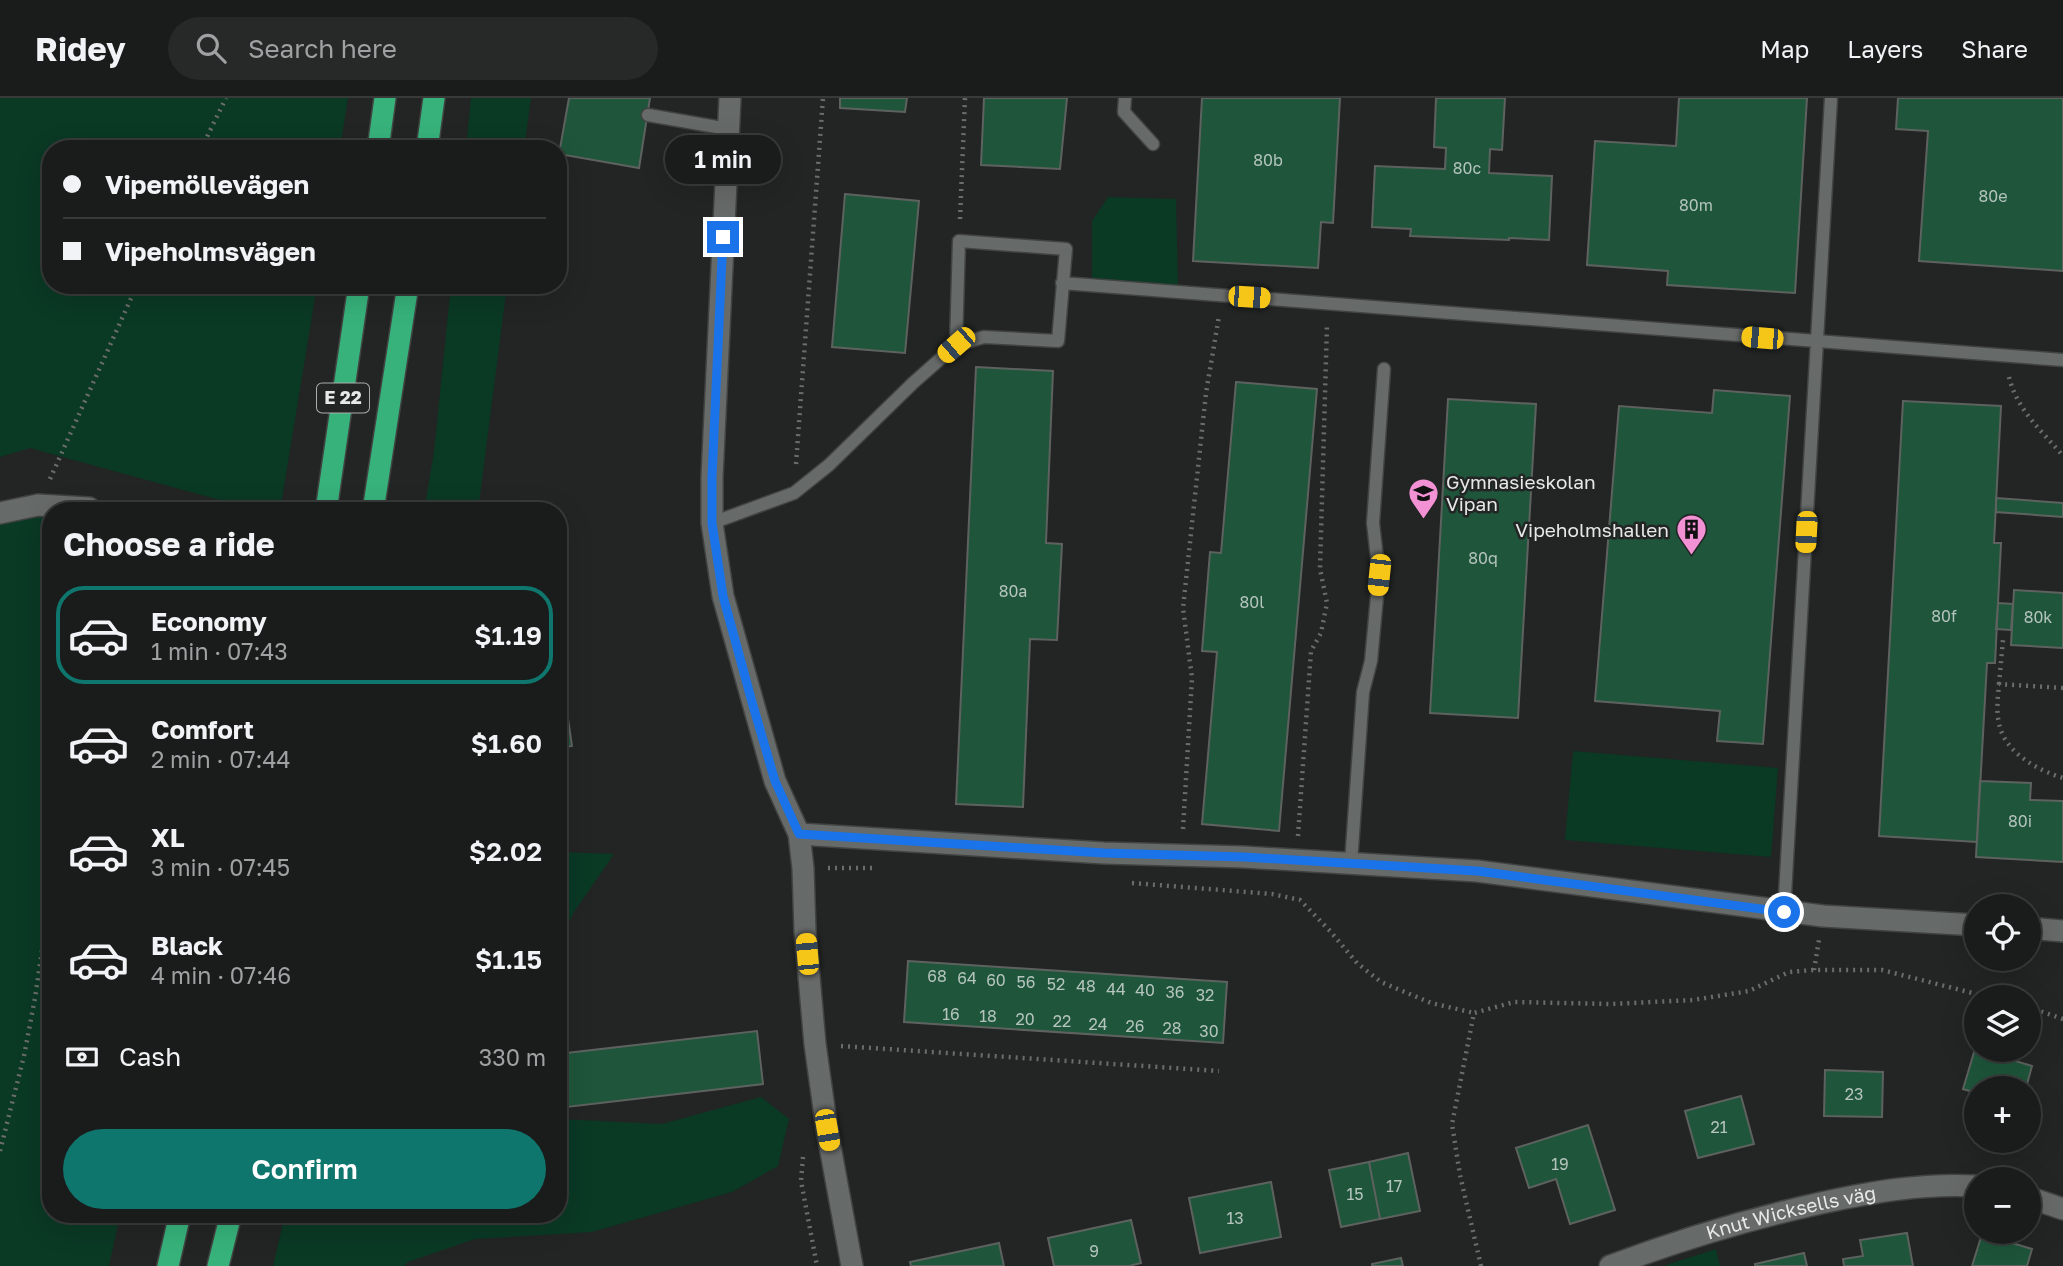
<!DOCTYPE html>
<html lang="en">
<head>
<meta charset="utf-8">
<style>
	body { margin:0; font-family:"Golos Text",sans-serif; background:#272928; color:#f1f3f6; height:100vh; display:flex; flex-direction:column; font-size:26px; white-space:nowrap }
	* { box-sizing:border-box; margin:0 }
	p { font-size:23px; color:#9fa1a3 }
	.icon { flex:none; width:38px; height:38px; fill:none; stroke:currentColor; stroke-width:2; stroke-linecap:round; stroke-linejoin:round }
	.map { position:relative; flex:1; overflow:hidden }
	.sheet { position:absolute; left:42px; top:404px; width:525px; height:721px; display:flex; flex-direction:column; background:#1a1c1b; border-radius:28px; box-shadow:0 7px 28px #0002,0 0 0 2px #383a3a }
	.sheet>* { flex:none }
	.guide { position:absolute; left:42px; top:42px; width:525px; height:154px; border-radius:28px; box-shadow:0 7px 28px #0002,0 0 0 2px #383a3a; display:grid; align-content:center; height:154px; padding:0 21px; background:#1a1c1b }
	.fabs { position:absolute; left:1964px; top:796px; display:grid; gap:14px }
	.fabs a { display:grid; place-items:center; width:77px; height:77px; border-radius:50%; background:#1a1c1b; box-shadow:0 7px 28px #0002,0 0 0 2px #383a3a; font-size:35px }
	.end { position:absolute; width:32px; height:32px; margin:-16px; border:9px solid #1a73e8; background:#fff; box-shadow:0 0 0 4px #fff }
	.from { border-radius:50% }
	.bubble { position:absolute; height:49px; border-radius:24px; background:#1a1c1b; box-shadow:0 7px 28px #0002,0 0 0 2px #383a3a; font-size:23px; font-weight:600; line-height:49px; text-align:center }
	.car { position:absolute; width:21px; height:42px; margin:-21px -10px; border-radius:9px; box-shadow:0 0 5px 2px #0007; background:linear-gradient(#f5c518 24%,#345 0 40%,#f5c518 0 76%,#345 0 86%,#f5c518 0) }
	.guide b { display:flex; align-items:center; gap:24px; height:66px; font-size:26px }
	.guide b+b { border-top:2px solid #383a3a }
	.guide i { width:18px; height:18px; background:#f1f3f6 }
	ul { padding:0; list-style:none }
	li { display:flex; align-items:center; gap:21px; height:98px; margin:0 14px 10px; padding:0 7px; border:4px solid transparent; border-radius:28px }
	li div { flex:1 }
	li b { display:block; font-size:26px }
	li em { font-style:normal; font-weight:600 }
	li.on { border-color:#0f766e }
	li>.icon { width:63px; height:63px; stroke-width:1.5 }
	h2 { padding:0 21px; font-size:32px; line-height:84px }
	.pay { display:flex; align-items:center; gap:18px; height:77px; padding:0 21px; font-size:26px }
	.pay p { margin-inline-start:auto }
	.action { display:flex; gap:14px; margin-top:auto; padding:14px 21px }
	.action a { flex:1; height:80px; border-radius:42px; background:#0f766e; color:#fff; font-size:28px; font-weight:600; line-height:80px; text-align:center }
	header { display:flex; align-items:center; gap:42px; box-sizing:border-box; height:98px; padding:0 35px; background:#1a1c1b; border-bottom:2px solid #383a3a }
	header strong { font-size:33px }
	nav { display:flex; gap:38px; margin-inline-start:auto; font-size:24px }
	.search { width:490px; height:63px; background:#272928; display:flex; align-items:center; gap:18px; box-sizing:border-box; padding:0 24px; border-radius:38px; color:#9fa1a3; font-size:26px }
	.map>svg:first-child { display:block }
	.green { fill:#0a3924 }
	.building { fill:#1e553b; stroke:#5e625f; stroke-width:2 }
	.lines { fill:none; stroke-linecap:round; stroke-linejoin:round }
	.service-casing { stroke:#414342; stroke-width:15 }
	.minor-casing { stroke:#414342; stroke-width:24 }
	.motorway-casing { stroke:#414342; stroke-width:24 }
	.path { stroke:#6a6d6c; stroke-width:4.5; stroke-dasharray:2 5; stroke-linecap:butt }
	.service { stroke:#666a68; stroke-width:12 }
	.minor { stroke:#666a68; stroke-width:21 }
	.motorway { stroke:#37b27b; stroke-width:21 }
	.route { stroke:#1a73e8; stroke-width:9 }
	.labels { text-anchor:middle; stroke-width:5; stroke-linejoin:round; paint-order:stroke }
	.number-label { font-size:16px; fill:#b5c4bd }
	.shield { fill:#222524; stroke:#acaead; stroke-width:2 }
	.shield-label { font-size:18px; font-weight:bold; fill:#e7e9e8 }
	.poi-label { font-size:19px; fill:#e7e9e8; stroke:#222524; text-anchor:start }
	.street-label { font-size:19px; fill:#e7e9e8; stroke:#222524 }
</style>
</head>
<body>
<header>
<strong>Ridey</strong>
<div class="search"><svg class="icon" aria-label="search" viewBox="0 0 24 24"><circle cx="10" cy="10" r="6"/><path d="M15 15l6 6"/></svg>Search here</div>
<nav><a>Map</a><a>Layers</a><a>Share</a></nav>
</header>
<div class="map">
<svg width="2063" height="1168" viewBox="0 0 2063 1168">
	<rect width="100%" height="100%" fill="#222524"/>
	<!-- green -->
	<path class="green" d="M0,0H348L340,51H51V187H317L280,413H260L30,350L0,359Z
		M471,0H531L524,51H466Z
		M1108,99L1176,101L1178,189L1092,180V123Z
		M451,187H507L478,413H424L434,354Z
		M0,415L51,418V1116L120,1117L109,1168H0Z
		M1573,653L1778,670L1771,759L1565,742Z
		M558,754L614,756L574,814L558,844Z
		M761,999L789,1021L778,1068L732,1094L592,1134L475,1141L408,1164L404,1168H273L285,1117L558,1116V1021L662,1026Z
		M1716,1151L1720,1168H1663Z"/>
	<!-- building -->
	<path class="building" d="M569,0H650L639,70L559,56Z
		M840,0H907L905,14L840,10Z
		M984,0H1067L1060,71L981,67Z
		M1202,0H1340L1333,125L1321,124L1318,170L1193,163Z
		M1436,0H1505L1502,52L1490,51L1489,75L1552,78L1549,142L1509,140V142L1410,138L1411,131L1372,129L1375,68L1445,71L1446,50L1434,49Z
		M1679,0H1807L1795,195L1667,187L1668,173L1587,167L1595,43L1676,48Z
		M1898,0H2063V173L1919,163L1928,33L1896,31Z
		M845,96L919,103L905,255L832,249Z
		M976,269L1053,273L1046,445L1062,446L1057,542L1030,541L1023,709L956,706Z
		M1236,284L1317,291L1279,733L1202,726L1217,554L1202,553L1210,454L1221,455Z
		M1714,292L1790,298L1763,646L1717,643L1720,613L1595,603L1619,308L1712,315Z
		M1448,301L1536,306L1518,620L1430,615Z
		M1903,303L2001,308L1994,445H2001L1995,565H1987L1977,744L1879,738Z
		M1996,400L2063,405V419L1996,414Z
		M2014,492L2063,495V550L2011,547Z
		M1998,505L2013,506L2011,532L1996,531Z
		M558,566H560L572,648L558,650Z
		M1980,683L2031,685L2030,702L2063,703V764L1976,759Z
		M908,863L1227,884L1223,945L904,924Z
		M757,933L763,986L558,1010V956Z
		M1975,951L2032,968L2026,990H1976V995L1963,991Z
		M1825,972L1883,974L1882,1019L1824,1018Z
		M1741,998L1754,1046L1698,1060L1685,1013Z
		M1588,1027L1615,1112L1570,1126L1556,1081L1529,1090L1516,1050Z
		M1408,1055L1420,1113L1380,1121L1369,1064Z
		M1369,1064L1380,1121L1341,1129L1329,1072Z
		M1271,1084L1281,1139L1200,1155L1189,1100Z
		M1131,1122L1141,1165L1129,1168H1054L1048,1140Z
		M1907,1135L1913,1168H1844L1843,1161L1863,1158L1860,1142Z
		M1982,1136L2032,1151L2027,1168H1972Z
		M999,1145L1004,1168H911L910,1164Z
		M1804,1155L1807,1168H1755V1166Z
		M1401,1160L1403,1168H1372V1166Z"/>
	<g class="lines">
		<defs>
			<path id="service" d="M1125,0L1124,14L1153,46
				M648,17L728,31
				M1062,185L2063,262
				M712,425L794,395L829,367L913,285L956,247L984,239L1058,243L1066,151L959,143L956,247
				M1351,765L1363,594L1371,563L1379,477L1373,425L1384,271
				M1784,814L1831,0"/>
			<g id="minor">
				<path d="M730,0L712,379V425L723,498L775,683L799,736L803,770L805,833L815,946L827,1032L852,1168"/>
				<path d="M0,415L38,407L89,410"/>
				<path d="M799,736L1104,755L1244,759L1477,773L1823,818L1976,827"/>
				<path d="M2028,830L2063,833"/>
				<path d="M2028,1099L2063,1111"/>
				<path id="s1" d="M1610,1168C1679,1142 1749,1121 1821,1105C1872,1094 1923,1085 1976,1088"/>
			</g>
			<path id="motorway" d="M378,51L385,0
				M427,51L434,0
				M326,413L359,187
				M373,413L408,187
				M168,1168L180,1116
				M218,1168L231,1116"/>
		</defs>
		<!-- service casing -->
		<use href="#service" class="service-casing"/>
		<!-- minor casing -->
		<use href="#minor" class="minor-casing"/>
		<!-- motorway casing -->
		<use href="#motorway" class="motorway-casing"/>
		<!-- path -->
		<path class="path" d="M201,51L226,0
			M960,121L965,0
			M2009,279C2017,312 2042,333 2063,358
			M796,366L823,0
			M50,381L137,187
			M1999,586L2003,542
			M2063,590L1999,586C1998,599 1996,612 1999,625C2004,654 2037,672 2063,680
			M1183,731L1192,580L1183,510L1206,295L1219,218
			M1298,738L1311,553L1321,535L1327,505L1320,471L1327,226
			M828,770H872
			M1132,785L1272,796L1300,802L1330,833L1357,865L1381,884L1431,905L1474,915
			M1814,872L1819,842
			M2028,909L2063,921
			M841,948L1219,973
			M0,1053L24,958L35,900L51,792
			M803,1059L801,1083L817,1168
			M1481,1168L1460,1077L1452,1026L1474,915L1514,904L1612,906L1693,902L1749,893L1789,874L1814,872H1882L1992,900"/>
		<!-- service -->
		<use href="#service" class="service"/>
		<!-- minor -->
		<use href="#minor" class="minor"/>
		<!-- motorway -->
		<use href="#motorway" class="motorway"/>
	</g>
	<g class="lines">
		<!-- route -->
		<path class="route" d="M723,139L712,379V425L723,498L752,604L775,683L799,736L1104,755L1244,759L1477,773L1784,814"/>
	</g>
	<!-- icons -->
	<defs>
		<symbol id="school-pin" viewBox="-11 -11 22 30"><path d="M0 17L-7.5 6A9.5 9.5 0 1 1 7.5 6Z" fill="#f391d5" stroke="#222524"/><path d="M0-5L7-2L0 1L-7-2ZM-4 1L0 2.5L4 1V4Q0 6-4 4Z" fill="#111"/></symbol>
		<symbol id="building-pin" viewBox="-11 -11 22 30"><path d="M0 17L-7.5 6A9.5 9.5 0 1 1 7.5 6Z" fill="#f391d5" stroke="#222524"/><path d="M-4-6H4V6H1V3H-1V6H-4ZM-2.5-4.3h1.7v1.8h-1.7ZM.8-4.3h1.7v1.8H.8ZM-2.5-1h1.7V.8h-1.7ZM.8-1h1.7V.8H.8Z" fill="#111"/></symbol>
	</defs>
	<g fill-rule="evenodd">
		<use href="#school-pin" x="1406" y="378" width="35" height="47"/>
		<use href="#building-pin" x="1674" y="414" width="35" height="47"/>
	</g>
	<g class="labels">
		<!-- number labels -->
		<g class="number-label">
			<text x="1268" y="68">80b</text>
			<text x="1467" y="76">80c</text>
			<text x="1993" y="104">80e</text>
			<text x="1696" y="113">80m</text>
			<text x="1483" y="466">80q</text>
			<text x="1013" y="499">80a</text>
			<text x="1252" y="510">80l</text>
			<text x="1944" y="524">80f</text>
			<text x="2038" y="525">80k</text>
			<text x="2020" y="729">80i</text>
			<text x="937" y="884">68</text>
			<text x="967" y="886">64</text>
			<text x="996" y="888">60</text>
			<text x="1026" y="890">56</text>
			<text x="1056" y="892">52</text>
			<text x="1086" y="894">48</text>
			<text x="1116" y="897">44</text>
			<text x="1145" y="898">40</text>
			<text x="1175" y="900">36</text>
			<text x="1205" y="903">32</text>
			<text x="951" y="922">16</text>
			<text x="988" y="924">18</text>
			<text x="1025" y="927">20</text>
			<text x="1062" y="929">22</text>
			<text x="1098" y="932">24</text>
			<text x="1135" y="934">26</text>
			<text x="1172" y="936">28</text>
			<text x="1209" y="939">30</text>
			<text x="1854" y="1002">23</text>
			<text x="1719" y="1035">21</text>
			<text x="1560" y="1072">19</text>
			<text x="1394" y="1094">17</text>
			<text x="1355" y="1102">15</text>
			<text x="1235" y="1126">13</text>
			<text x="1094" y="1159">9</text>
		</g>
		<!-- shield labels -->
		<rect class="shield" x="317" y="285.5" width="52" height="29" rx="5"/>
		<g class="shield-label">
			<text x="343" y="306">E 22</text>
		</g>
		<!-- poi labels -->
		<g class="poi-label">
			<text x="1446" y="391">Gymnasieskolan<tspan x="1446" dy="22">Vipan</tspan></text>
			<text x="1669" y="439" text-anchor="end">Vipeholmshallen</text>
		</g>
		<!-- street labels -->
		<g class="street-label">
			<text dy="7" stroke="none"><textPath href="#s1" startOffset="189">Knut Wicksells väg</textPath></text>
		</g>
	</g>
</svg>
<div class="fabs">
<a><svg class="icon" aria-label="locate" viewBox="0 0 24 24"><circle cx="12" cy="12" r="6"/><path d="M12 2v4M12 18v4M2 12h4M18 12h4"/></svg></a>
<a><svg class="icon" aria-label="layers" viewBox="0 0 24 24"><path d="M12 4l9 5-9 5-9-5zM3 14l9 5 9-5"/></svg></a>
<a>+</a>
<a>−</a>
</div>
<i class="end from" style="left:1784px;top:814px"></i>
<i class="end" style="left:723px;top:139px"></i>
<div class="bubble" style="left:665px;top:37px;width:116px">1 min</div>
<i class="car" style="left:1249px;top:199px;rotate:94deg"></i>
<i class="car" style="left:1762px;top:240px;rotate:275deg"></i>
<i class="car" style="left:956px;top:247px;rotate:229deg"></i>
<i class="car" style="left:1806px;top:434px;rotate:183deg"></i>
<i class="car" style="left:1379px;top:477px;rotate:186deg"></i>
<i class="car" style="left:807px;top:856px;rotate:355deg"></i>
<i class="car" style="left:827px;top:1032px;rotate:170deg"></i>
<div class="guide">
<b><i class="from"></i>Vipemöllevägen</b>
<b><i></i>Vipeholmsvägen</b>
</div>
<section class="sheet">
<h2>Choose a ride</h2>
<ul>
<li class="on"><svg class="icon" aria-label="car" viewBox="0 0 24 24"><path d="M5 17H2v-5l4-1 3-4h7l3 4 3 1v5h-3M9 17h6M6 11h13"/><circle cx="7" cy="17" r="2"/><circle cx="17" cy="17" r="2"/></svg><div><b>Economy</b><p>1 min · 07:43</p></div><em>$1.19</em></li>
<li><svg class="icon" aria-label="car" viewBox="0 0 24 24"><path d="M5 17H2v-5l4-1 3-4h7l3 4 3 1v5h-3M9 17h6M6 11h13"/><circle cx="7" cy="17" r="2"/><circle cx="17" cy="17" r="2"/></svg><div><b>Comfort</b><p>2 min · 07:44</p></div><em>$1.60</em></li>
<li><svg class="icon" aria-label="car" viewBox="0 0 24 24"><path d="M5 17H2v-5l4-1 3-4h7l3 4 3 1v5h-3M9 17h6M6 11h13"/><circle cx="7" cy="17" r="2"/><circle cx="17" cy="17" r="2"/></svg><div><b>XL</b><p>3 min · 07:45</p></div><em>$2.02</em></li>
<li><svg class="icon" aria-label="car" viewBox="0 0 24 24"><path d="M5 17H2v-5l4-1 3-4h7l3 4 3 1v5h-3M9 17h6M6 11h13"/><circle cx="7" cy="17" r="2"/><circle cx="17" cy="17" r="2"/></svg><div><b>Black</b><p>4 min · 07:46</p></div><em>$1.15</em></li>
</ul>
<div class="pay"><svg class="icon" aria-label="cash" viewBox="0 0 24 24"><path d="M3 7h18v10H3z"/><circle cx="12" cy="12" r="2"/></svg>Cash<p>330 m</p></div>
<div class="action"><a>Confirm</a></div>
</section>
</div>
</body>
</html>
